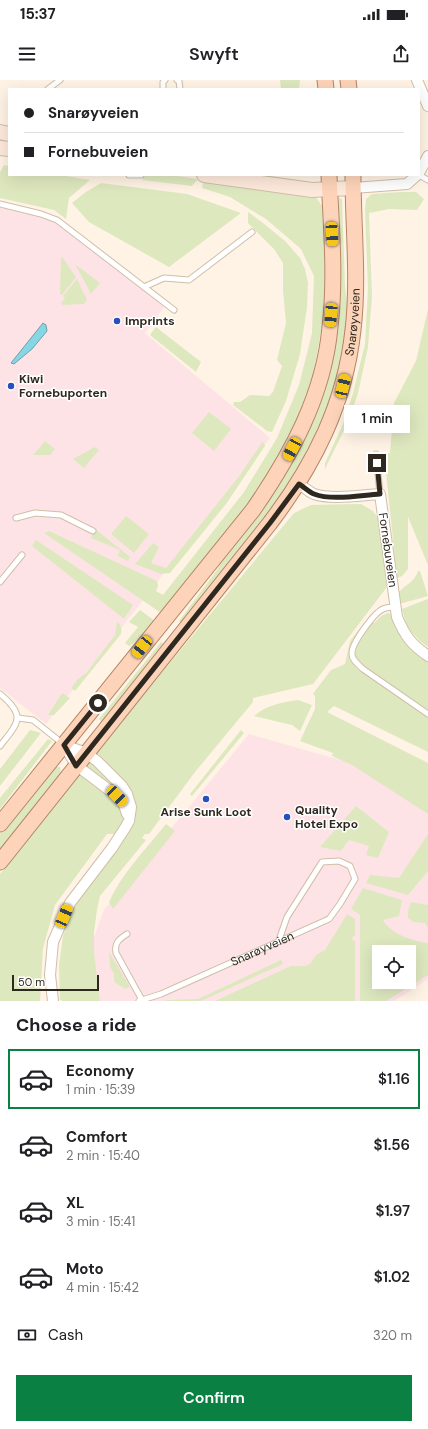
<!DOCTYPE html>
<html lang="en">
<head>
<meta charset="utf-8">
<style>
	body { margin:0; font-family:"DM Sans",sans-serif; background:#f2f2f2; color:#202124; height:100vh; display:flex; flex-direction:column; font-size:15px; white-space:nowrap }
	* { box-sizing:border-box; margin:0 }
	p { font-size:13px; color:#757577 }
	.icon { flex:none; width:22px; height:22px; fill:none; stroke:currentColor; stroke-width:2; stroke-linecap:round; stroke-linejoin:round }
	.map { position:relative; height:921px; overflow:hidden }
	.panel { display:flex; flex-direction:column; background:#fff; flex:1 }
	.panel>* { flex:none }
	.hud { position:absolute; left:8px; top:8px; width:412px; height:88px; border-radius:0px; box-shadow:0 4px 16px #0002; display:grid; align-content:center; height:88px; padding:0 16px; background:#fff }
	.buttons { position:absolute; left:372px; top:865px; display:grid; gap:8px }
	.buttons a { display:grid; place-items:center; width:44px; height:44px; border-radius:0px; background:#fff; box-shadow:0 4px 16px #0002; font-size:20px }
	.scale { position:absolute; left:12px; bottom:10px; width:87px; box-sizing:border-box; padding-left:4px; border:2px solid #2f281f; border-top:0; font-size:11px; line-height:14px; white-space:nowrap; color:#2f281f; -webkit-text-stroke:3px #fff; paint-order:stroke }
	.end { position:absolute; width:18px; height:18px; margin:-9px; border:5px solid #2f281f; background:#fff; box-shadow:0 0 0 2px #fff }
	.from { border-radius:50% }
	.bubble { position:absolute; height:28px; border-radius:0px; background:#fff; box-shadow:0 4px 16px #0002; font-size:13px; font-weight:600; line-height:28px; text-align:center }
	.car { position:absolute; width:12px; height:24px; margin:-12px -6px; border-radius:5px; box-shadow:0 0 3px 1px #0007; background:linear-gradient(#f5c518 24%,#345 0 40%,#f5c518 0 76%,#345 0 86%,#f5c518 0) }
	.hud b { display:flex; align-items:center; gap:14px; height:38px; font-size:15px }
	.hud b+b { border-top:1px solid #e0e0e0 }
	.hud i { width:10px; height:10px; background:#202124 }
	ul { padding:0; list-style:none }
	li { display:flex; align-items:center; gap:12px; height:60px; margin:0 8px 6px; padding:0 8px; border:2px solid transparent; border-radius:0px }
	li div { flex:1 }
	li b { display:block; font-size:15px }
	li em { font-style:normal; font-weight:600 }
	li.on { border-color:#0b8043 }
	li>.icon { width:36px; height:36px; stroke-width:1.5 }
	h2 { padding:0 16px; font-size:18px; line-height:48px }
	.pay { display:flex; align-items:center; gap:10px; height:44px; padding:0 16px; font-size:15px }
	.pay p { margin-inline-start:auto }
	.cta { display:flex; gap:8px; margin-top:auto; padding:8px 16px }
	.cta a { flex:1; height:46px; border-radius:0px; background:#0b8043; color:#fff; font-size:16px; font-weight:600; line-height:46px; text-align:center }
	.status { display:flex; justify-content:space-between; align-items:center; height:28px; padding:0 20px; background:#fff; direction:ltr }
	.status svg { height:11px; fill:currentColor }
	header { display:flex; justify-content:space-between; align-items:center; height:52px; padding:0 16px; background:#fff; font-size:18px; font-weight:600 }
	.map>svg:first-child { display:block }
	.commercial { fill:#fee3e6; fill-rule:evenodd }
	.green { fill:#dee8bf; fill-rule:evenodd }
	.water { fill:#86d6e4; stroke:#6ca2a9 }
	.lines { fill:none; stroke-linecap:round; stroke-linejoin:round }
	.lane-casing { stroke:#d0bfa8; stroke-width:7 }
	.street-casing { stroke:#d0bfa8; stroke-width:12 }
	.secondary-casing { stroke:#d0bfa8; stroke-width:16 }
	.primary-casing { stroke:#b48665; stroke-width:17 }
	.lane { stroke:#fff; stroke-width:5 }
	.street { stroke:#fff; stroke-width:10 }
	.secondary { stroke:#feeadc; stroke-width:14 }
	.primary { stroke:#fdd4b9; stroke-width:15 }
	.route { stroke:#2f281f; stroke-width:5 }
	.poi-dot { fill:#284fbe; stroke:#fff; stroke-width:1.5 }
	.labels { text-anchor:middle; stroke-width:3; stroke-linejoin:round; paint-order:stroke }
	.poi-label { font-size:12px; font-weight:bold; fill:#2f281f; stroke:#fff; text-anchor:start }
	.street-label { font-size:12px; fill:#2f281f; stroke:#fff }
</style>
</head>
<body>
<div class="status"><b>15:37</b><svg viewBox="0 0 49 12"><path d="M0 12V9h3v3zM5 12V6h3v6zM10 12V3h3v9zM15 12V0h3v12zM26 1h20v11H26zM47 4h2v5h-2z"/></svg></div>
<header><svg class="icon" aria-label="menu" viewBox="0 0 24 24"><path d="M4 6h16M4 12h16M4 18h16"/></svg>Swyft<svg class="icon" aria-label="share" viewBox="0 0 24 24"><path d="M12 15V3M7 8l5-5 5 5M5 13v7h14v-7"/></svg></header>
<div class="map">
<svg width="428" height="921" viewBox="0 0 428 921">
	<rect width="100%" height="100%" fill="#fef3e4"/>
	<!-- commercial -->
	<path class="commercial" d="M0,126L51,134L164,227L145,253L270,358L46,644L0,608Z
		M249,654L428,705V899L394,921H95L91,865L104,830ZM379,872H409V902H379Z"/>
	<!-- green -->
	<path class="green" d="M280,0H300L299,9H281Z
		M4,85L9,86V95H60L90,100L69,118L66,139L54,130L0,118V92Z
		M145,95H170L198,99L192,106L142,100Z
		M204,99L315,116L325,130V229L312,302L300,338L279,376L243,432L161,533L44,453L49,451L157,501L158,506L156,511L163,515L244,412L277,358L299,305L312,253L314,196L301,169L266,139L230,117L202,108Z
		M101,103L187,114L241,133L169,187L89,142L72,123L86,112Z
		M402,112H416L424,119L417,130L389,129L369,133L372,216L368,267L358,313L349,340L325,389V383L343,344L353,313L365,264L368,208L365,130L366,119L372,114Z
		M339,118L342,119L345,206L348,232L342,283L330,322L292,401L253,455L181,543L179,541L217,490L230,466L281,399L303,361L318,327L339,197Z
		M248,132L263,143L285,161L300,178L305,189L308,203L307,227L300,274L286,321L272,352L267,351L233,325L234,322H240L250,315L269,316L273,312L282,286L277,280L286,243L283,210V183L274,169L248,143Z
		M61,177L63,178L76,197L62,215L60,214Z
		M75,184L100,203L91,214Z
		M77,199L87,220L84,224L63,225L61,223L65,218L63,216Z
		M428,229V485L408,437V489L402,496L397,498L384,373H390L394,323L416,281Z
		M156,247L201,282L196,292L150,255Z
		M209,332L231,349L214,371L192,353Z
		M45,361L55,369L50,375H33Z
		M263,361L265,366L226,424L170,493L161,494L135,484L153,463L159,467L151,483L166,488L240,395Z
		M95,367L99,370L84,388L73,379Z
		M361,424L373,431L378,438L387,507L313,604L253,618V622L195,692L149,754H145L142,758L146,760L100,816L97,829L94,853V873L100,921H62L60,919L59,885L63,856L76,822L100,789L128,754H107L55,825L43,868L40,921H0V794L77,695L294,433L311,425Z
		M126,436L149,454L134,473L111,454Z
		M94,448L130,477L128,481L118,476L120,470L91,458Z
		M36,460L133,525L124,539L32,466Z
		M418,491H420L428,516L403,523H400L399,512C407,503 414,503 418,491Z
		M428,519V567L420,561L407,547L402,529Z
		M140,530L155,541L144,555L129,566L125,563L138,547L129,542Z
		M388,533L391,534L399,553L415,572L428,581V630L390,604L388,610L428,638V672L334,626L327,632L428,683V734L352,685L332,676L333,673L300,661L315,629V616L313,614L315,611L331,590L345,584L350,561L364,543L373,542L374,543L381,536Z
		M117,542C121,545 122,548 121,554L75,611L71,608L79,598L86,593L115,555Z
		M161,562L165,565L102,642L99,639Z
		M62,613L70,618L54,635H48Z
		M298,620L312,625L300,651L292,645L254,636C268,624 281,623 298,620Z
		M30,650L41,653L0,706V689Z
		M241,650L244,653L192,716L190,714Z
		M48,659L52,661L0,729V718Z
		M55,687H60L61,693L0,770V754Z
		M356,726L389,752L378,778L366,775L369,766L349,760L341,771L320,767Z
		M166,744L175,751L113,829L109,822C122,793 146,769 166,744Z
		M428,754V791L408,815L366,803L370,795L399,798Z
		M363,808L402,820L399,836L383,840C391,854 412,861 428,863V895L386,921H360V835L351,829ZM379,872H409V902H379Z
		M411,822L428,825V848L425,843L413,842L408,838V832Z
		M347,834L355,839V856H353L352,860L355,861V921H215L291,886H305L310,884L316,875L325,870Z
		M109,872L130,907L125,909L114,902V894L110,887Z
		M281,880L283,884L201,921H164L167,920L198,919Z"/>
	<!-- water -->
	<path class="water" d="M43,243L46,245L47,251L32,269L14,284L11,283Z"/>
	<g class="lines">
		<defs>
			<g id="lane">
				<path d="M177,0L179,1L180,9"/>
				<path d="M48,9L60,0"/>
				<path d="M163,9V2L165,0"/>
				<path d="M129,95H141"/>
				<path d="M419,95L428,100"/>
				<path d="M0,124L41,134L57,140L174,230"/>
				<path d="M144,207L164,198L189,200L252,152"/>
				<path d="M376,374L380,414"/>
				<path d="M16,438L35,433L61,435L93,451"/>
				<path d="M0,502L22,475"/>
				<path d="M396,527C391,527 387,527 383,529C374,533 351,564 352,574C352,580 358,584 363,589L428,634"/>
				<path d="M0,614C27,636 18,643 0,666"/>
				<path d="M18,638L33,640L62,663"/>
				<path d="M127,854C119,859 114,863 116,873L142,920"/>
				<path id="s1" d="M139,921L161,914L329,839L340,824L355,799L350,786L339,781L322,782L287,837L279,860"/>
			</g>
			<path id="street" d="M417,0L428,26
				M419,93L428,76
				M353,108L407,104L417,95
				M299,404C304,407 309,412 314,414C332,420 361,415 380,414L397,537C405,556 411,564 428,576
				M64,665L76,685L117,716L123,722L127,734
				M53,921L50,895L53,862L70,823L112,768L125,748L129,741L131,727L127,714L122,706L97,681L86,673L64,665"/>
			<path id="secondary" d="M0,52L9,54
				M0,68L9,69
				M204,95L312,110L353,108"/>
			<g id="primary">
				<path d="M325,0L326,9"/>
				<path d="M348,0L349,9"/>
				<path d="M0,744L253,430C291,375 324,315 330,247C336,196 331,146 329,95"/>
				<path id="s2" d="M0,782L270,443C314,385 345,324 353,250C359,199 353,147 353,95"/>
			</g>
		</defs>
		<!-- lane casing -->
		<use href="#lane" class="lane-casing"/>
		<!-- street casing -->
		<use href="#street" class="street-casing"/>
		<!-- secondary casing -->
		<use href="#secondary" class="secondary-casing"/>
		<!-- primary casing -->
		<use href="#primary" class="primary-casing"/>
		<!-- lane -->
		<use href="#lane" class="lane"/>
		<!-- street -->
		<use href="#street" class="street"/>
		<!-- secondary -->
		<use href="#secondary" class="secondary"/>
		<!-- primary -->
		<use href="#primary" class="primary"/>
	</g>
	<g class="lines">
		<!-- route -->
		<path class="route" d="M98,623L64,665L76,686L270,443L299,404C304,407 309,412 314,414C332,421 361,415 380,414L377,383"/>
	</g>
	<!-- markers -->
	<g class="poi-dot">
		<circle cx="117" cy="241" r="4"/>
		<circle cx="11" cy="306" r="4"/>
		<circle cx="206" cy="719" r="4"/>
		<circle cx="287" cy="737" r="4"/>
	</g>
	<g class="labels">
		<!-- poi labels -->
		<g class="poi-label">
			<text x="125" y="245">Imprints</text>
			<text x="19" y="303">Kiwi<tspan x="19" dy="14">Fornebuporten</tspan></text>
			<text x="295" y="734">Quality<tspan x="295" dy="14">Hotel Expo</tspan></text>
			<text x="206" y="736" text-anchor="middle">Arise Sunk Loot</text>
		</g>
		<!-- street labels -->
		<g class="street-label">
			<text dy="4" stroke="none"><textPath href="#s2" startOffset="654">Snarøyveien</textPath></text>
			<text transform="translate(388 470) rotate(82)" y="4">Fornebuveien</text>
			<text dy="4" stroke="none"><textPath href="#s1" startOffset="134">Snarøyveien</textPath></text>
		</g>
	</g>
</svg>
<div class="buttons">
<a><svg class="icon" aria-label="locate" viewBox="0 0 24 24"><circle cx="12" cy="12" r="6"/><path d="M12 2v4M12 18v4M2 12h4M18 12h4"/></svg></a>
</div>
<div class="scale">50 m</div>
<i class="end from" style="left:98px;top:623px"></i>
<i class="end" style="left:377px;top:383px"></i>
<div class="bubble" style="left:344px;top:325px;width:66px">1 min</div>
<i class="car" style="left:332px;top:154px;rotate:177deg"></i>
<i class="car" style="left:331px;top:235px;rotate:185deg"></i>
<i class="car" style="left:343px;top:306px;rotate:13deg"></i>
<i class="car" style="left:292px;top:369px;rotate:208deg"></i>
<i class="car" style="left:142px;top:567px;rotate:218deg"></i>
<i class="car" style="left:117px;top:716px;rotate:136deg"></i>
<i class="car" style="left:64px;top:836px;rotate:23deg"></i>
<div class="hud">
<b><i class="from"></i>Snarøyveien</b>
<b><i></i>Fornebuveien</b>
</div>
</div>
<section class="panel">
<h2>Choose a ride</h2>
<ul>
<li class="on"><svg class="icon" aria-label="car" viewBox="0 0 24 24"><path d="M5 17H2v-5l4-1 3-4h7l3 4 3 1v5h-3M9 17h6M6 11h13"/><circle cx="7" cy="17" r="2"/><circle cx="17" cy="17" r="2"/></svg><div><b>Economy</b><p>1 min · 15:39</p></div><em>$1.16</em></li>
<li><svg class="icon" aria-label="car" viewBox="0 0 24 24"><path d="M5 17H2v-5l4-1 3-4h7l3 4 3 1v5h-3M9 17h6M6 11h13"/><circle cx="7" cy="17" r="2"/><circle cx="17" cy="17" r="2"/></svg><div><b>Comfort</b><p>2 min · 15:40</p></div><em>$1.56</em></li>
<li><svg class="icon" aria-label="car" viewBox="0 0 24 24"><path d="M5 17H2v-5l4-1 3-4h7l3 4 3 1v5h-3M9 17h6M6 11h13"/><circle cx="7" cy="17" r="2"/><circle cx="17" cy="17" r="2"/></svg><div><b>XL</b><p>3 min · 15:41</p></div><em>$1.97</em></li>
<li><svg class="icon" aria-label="car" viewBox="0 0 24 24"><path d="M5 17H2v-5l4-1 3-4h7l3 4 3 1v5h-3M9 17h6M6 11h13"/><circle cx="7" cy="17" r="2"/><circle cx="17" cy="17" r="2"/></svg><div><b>Moto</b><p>4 min · 15:42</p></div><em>$1.02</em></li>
</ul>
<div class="pay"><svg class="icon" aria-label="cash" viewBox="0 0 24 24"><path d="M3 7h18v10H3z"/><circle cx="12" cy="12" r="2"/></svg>Cash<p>320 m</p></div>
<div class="cta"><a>Confirm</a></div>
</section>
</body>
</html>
